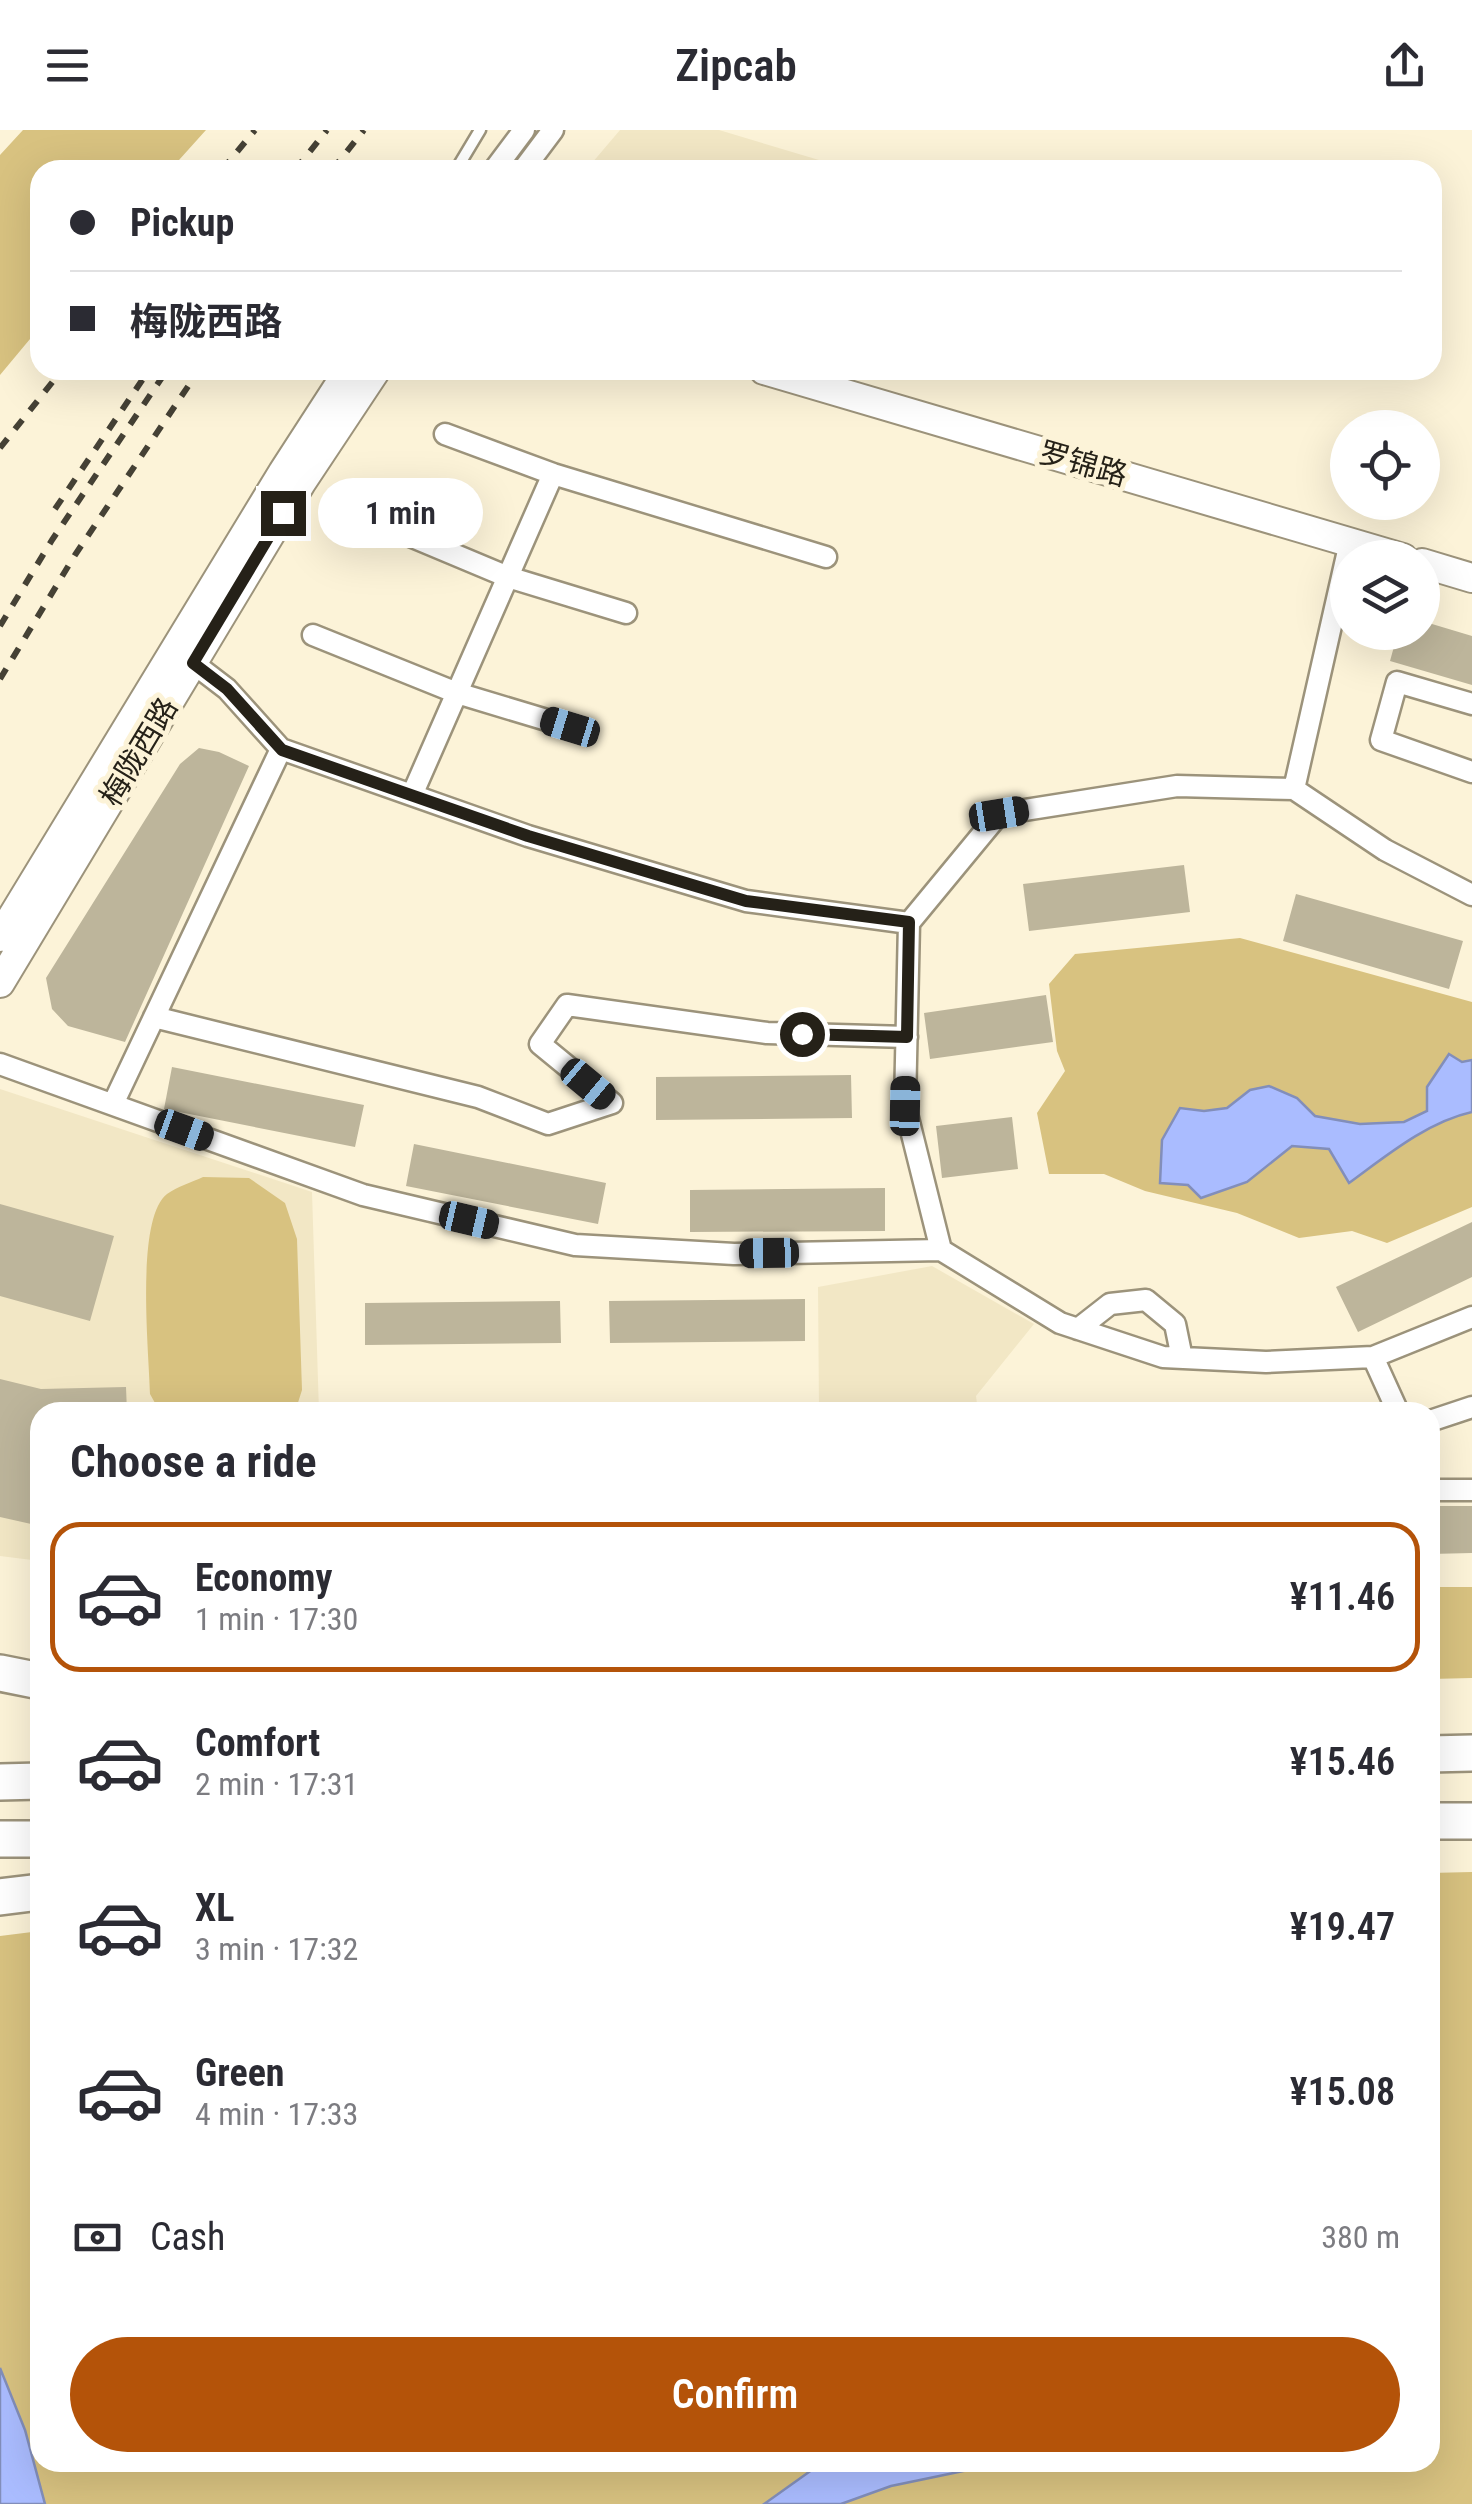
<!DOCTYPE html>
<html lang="en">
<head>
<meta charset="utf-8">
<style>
	body { margin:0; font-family:"Roboto Condensed","Noto Sans SC",sans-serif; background:#f7f7f7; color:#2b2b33; height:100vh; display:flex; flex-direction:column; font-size:38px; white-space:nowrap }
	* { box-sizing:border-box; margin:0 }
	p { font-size:32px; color:#7c7c81 }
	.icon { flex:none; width:55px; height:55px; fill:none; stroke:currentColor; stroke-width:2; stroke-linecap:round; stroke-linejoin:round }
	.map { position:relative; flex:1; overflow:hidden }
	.panel { position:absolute; left:30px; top:1272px; width:1410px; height:1070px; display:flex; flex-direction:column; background:#fff; border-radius:30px; box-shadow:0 10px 40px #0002 }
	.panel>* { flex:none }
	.banner { position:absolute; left:30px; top:30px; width:1412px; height:220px; border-radius:30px; box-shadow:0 10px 40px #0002; display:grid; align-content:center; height:220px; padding:0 40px; background:#fff }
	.fabs { position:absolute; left:1330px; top:280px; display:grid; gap:20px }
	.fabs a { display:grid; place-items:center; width:110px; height:110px; border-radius:50%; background:#fff; box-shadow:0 10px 40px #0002; font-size:50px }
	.end { position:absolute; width:45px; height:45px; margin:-22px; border:12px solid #252118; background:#fff; box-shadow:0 0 0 5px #fff }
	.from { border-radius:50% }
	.bubble { position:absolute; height:70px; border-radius:35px; background:#fff; box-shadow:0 10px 40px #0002; font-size:32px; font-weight:600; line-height:70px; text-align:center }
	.car { position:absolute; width:30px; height:60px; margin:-30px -15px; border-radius:12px; box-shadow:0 0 8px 2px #0007; background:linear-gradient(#222 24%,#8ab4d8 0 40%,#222 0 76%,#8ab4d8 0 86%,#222 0) }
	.banner b { display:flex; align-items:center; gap:35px; height:95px; font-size:38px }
	.banner b+b { border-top:2px solid #e1e1e2 }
	.banner i { width:25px; height:25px; background:#2b2b33 }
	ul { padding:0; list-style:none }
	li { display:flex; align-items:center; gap:30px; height:150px; margin:0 20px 15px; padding:0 20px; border:5px solid transparent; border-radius:30px }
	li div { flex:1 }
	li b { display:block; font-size:38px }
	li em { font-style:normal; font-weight:600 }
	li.current { border-color:#b45309 }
	li>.icon { width:90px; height:90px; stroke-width:1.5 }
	h2 { padding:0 40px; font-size:45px; line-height:120px }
	.pay { display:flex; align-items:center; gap:25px; height:110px; padding:0 40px; font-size:38px }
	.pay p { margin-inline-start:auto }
	.button { display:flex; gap:20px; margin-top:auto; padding:20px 40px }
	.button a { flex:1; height:115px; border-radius:60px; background:#b45309; color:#fff; font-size:40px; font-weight:600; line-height:115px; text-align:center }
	header { display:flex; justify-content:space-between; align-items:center; height:130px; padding:0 40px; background:#fff; font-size:45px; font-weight:600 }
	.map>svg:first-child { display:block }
	.built { fill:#f2e7c5 }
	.green { fill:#d8c280 }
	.water { fill:#aabcff; stroke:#828eba; stroke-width:2.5 }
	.building { fill:#bdb59b }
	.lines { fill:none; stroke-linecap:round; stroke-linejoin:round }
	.lane-casing { stroke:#9c937b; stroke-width:15 }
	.street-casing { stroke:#9c937b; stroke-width:25 }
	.secondary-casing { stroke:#9c937b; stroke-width:32 }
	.highway-casing { stroke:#9c937b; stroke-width:40 }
	.lane { stroke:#fff; stroke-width:10 }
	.street { stroke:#fff; stroke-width:20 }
	.secondary { stroke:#fff; stroke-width:28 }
	.highway { stroke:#fff; stroke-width:35 }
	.rail { stroke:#454135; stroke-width:6; stroke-dasharray:12 12; stroke-linecap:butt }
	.route { stroke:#252118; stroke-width:12 }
	.labels { text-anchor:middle; stroke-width:10; stroke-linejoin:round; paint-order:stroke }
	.street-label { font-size:30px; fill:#252118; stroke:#fcf3d8 }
</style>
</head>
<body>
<header><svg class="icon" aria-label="menu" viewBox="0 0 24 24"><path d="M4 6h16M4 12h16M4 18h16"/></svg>Zipcab<svg class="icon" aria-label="share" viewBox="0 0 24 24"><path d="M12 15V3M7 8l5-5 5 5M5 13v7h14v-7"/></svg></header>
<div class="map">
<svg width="1472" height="2374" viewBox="0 0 1472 2374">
	<rect width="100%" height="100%" fill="#fcf3d8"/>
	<!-- built -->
	<path class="built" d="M620,0H719L829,33L826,40H586Z
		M0,959L312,1062L319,1282H40V1431L0,1426Z
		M932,1136L1034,1194L976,1266L978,1282H819L818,1157Z"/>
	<!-- green -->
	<path class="green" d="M23,0H206L170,40H40V197L0,245V25Z
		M1240,808L1472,872V1077L1387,1113L1352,1101L1299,1108L1237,1083L1145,1061L1104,1044H1049L1037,983L1065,941L1057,921L1049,854L1075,824Z
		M203,1047L249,1048L285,1073L297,1109L302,1260L295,1282H160L150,1264C149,1222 135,1089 167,1064C177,1057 192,1052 203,1047Z
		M1430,1457H1472V1548L1430,1549Z
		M1472,1742V2374H45L25,2300L0,2238V1806L40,1801V2332H1430V1743Z"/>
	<!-- water -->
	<path class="water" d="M1449,924L1462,932L1472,930V982C1427,992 1386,1026 1349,1053L1329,1019L1292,1016L1247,1052L1201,1068L1188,1055L1160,1053L1162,1010L1180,978L1204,981L1227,978L1250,960L1269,956L1297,968L1315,986L1360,994L1404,992L1427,981V957Z
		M0,2238L25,2300L45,2374H0Z
		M823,2332H1002V2333L891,2356L841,2374H764Z"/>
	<!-- building -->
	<path class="building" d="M1422,491L1472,506V555L1390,531L1398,502H1422Z
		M199,618L219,622L249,636L125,912L68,896L52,879L46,848L180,634Z
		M1184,735L1190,782L1029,801L1023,754Z
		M1296,764L1463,811L1449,859L1283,811Z
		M1046,865L1053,912L930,929L924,883Z
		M172,937L364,975L355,1017L164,979Z
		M851,945L852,988L656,990V947Z
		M1012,987L1018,1039L942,1048L936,996Z
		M414,1014L606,1053L598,1094L406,1056Z
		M885,1058V1101L690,1102V1060Z
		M0,1074L114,1106L90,1191L0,1166Z
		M1472,1092V1147L1358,1202L1336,1157Z
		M805,1169V1211L610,1213L609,1171Z
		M560,1171L561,1213L365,1215V1173Z
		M0,1249L41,1259L126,1257L127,1282H40V1396L0,1387Z
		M1430,1376H1472V1423L1430,1424Z"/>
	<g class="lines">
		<defs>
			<path id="lane" d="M456,40L480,0"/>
			<path id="street" d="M494,40L524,0
				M523,40L553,0
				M445,304L553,344
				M391,398L508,447L626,483
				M1350,412L1294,659L1385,720L1472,765
				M313,505L457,563L570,597
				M193,533L227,559L281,619L528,706L746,771L909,793
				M1472,574L1397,552L1381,610L1472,642
				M412,665L553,344L826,427
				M154,887L478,967L548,994L612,973L540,914L567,875L767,903L907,907
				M0,934L363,1065L575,1115L734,1124L941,1120L1060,1193L1163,1227L1266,1232L1373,1227L1472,1187
				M113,974L281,619
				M941,1120L905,976L909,793L999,684L1177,656L1294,659
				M1078,1199L1110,1174L1146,1170L1175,1194L1182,1228
				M1373,1227L1398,1282
				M1430,1291L1472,1277
				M1430,1360H1472"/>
			<path id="secondary" d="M764,240L1403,428
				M1422,433L1472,448
				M0,807L283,342L349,240
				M0,853L301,353L376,240"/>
			<path id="highway" d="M0,1543L40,1551
				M1430,1624L1472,1623
				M0,1652L40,1651
				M1430,1691H1472
				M0,1709H40
				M0,1767L40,1762"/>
		</defs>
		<!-- lane casing -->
		<use href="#lane" class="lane-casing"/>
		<!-- street casing -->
		<use href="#street" class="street-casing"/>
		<!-- secondary casing -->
		<use href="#secondary" class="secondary-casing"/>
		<!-- highway casing -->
		<use href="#highway" class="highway-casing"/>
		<!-- lane -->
		<use href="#lane" class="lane"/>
		<!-- street -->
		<use href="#street" class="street"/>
		<!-- secondary -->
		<use href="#secondary" class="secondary"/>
		<!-- highway -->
		<use href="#highway" class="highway"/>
		<!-- rail -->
		<path class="rail" d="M222,40L255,0
			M295,40L327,0
			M332,40L364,0
			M0,318L62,240
			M55,379L149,240
			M0,496L52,410L167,240
			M0,549L75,425L199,240"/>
	</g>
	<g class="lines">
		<!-- route -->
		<path class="route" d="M283,383L193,533L227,559L282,620L528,706L746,771L909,792L907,907L802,904"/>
	</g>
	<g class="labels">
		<!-- street labels -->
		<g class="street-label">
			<text transform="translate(1083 334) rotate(16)" y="10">罗锦路</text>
			<text transform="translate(139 622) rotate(-59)" y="10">梅陇西路</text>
		</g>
	</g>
</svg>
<div class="fabs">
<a><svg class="icon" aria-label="locate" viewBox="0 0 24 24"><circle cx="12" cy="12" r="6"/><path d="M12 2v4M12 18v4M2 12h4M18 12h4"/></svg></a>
<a><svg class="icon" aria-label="layers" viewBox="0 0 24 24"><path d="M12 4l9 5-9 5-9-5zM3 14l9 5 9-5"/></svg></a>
</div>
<i class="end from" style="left:802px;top:904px"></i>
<i class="end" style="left:283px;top:383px"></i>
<div class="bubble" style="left:318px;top:348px;width:165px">1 min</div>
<i class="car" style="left:570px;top:597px;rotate:287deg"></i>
<i class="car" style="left:999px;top:684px;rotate:81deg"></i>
<i class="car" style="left:588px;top:954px;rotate:130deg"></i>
<i class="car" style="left:905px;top:976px;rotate:1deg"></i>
<i class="car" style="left:184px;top:1000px;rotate:110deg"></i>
<i class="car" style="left:469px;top:1090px;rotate:103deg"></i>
<i class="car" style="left:769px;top:1123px;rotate:269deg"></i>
<div class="banner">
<b><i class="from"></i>Pickup</b>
<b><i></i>梅陇西路</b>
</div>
<section class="panel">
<h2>Choose a ride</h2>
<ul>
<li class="current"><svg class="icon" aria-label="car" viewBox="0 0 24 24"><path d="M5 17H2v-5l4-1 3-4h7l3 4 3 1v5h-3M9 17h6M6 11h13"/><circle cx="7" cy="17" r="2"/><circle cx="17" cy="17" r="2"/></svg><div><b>Economy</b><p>1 min · 17:30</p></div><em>¥11.46</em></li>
<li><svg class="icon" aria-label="car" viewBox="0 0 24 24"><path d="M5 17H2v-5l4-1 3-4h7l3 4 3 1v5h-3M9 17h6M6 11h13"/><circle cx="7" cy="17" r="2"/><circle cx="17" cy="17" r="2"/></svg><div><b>Comfort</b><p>2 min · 17:31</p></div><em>¥15.46</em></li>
<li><svg class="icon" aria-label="car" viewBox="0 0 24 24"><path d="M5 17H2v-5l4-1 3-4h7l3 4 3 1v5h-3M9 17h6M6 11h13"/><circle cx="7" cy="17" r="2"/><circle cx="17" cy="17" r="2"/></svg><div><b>XL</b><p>3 min · 17:32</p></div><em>¥19.47</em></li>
<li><svg class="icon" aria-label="car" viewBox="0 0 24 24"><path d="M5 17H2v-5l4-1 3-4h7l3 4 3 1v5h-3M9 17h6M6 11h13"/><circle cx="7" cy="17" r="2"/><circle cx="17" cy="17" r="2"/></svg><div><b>Green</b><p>4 min · 17:33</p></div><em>¥15.08</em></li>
</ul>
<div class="pay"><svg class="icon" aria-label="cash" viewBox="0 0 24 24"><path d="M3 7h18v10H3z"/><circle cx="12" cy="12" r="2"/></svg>Cash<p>380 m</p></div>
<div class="button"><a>Confirm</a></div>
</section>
</div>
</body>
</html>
